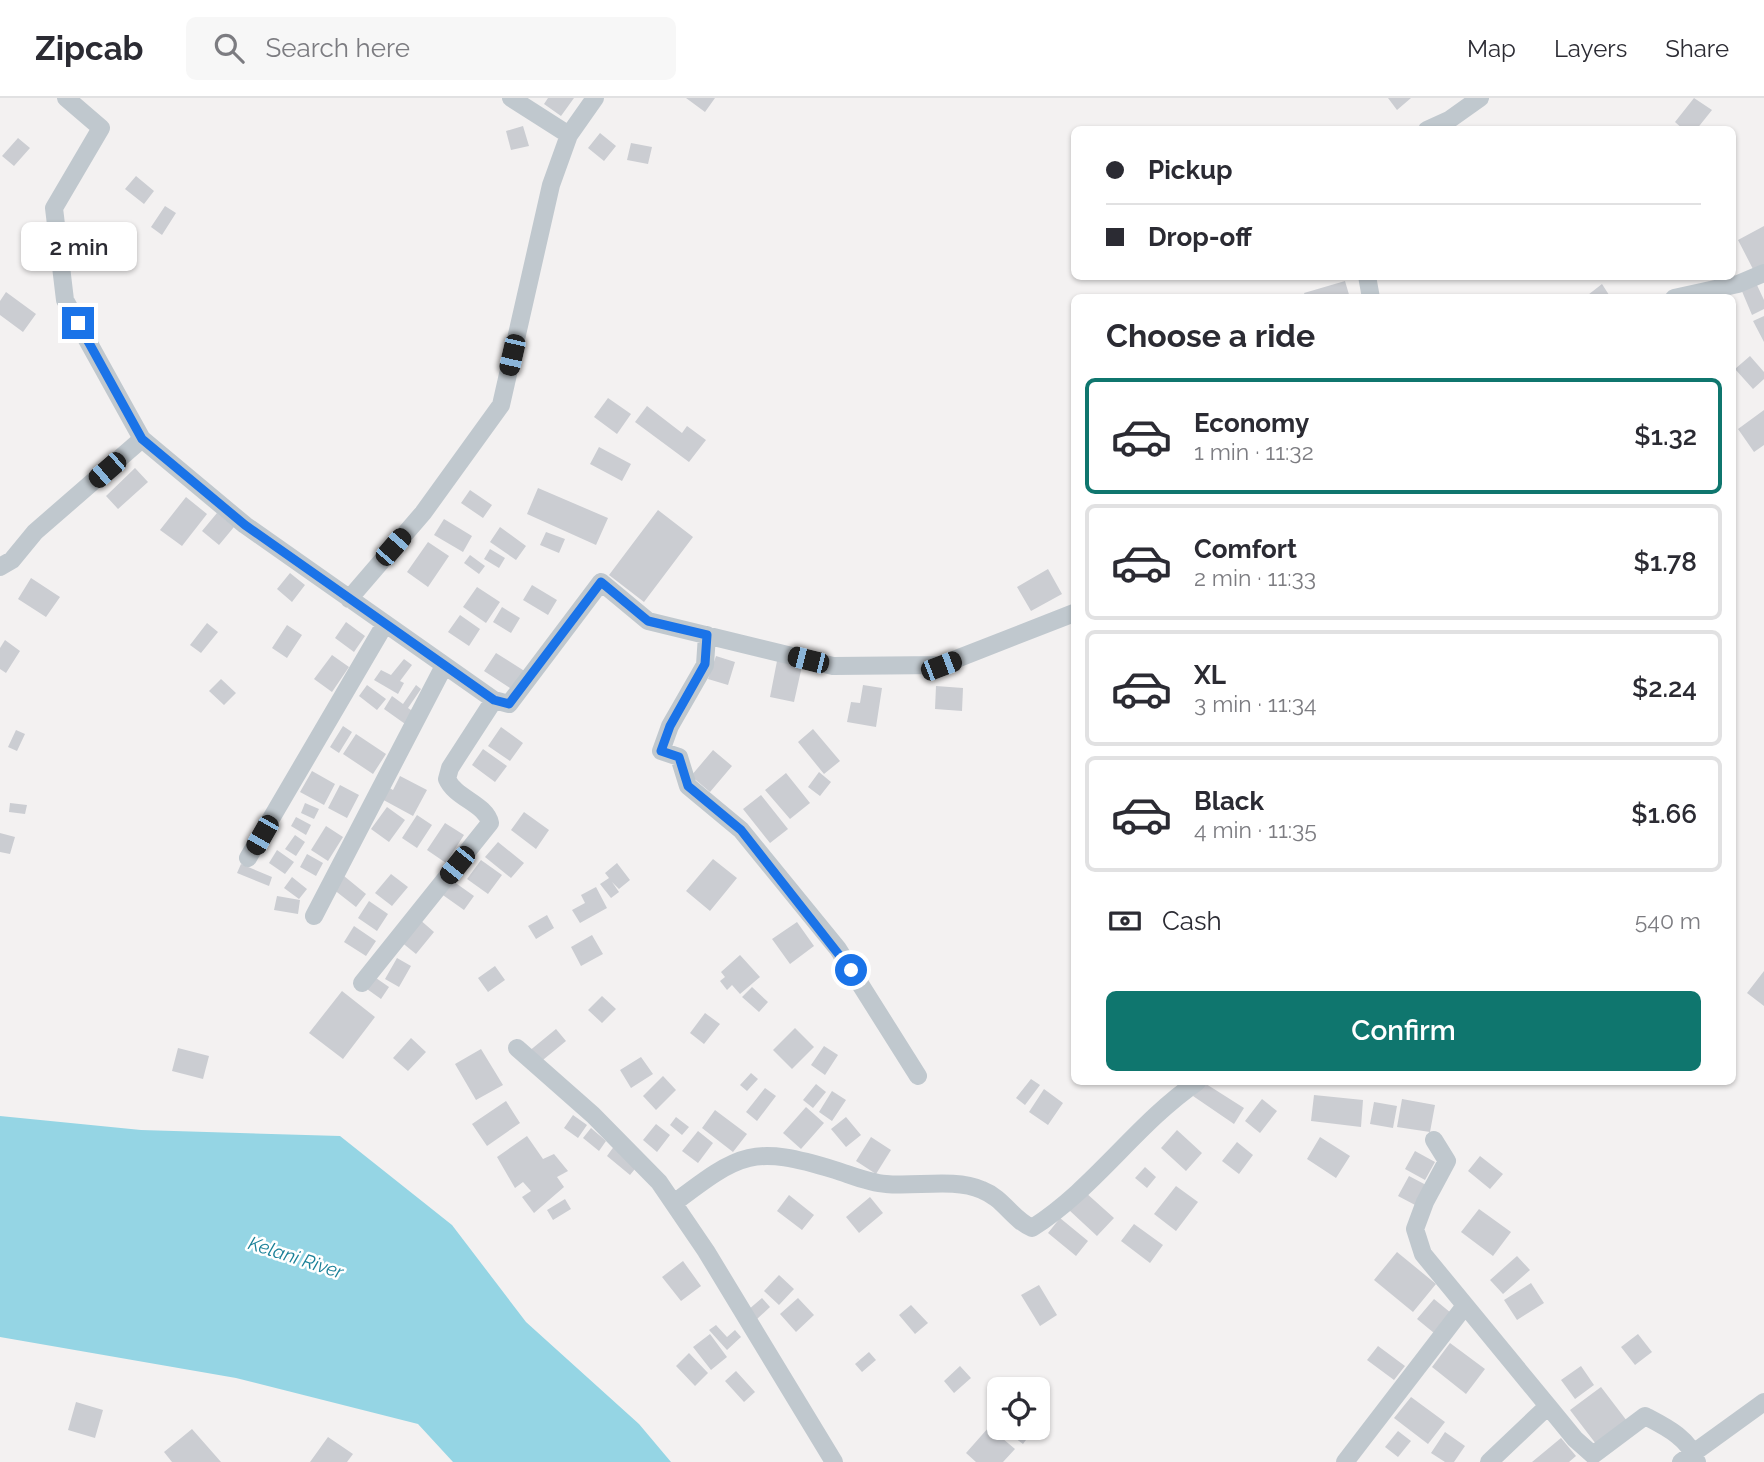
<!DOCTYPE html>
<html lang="en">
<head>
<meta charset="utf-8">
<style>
	body { margin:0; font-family:Raleway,sans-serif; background:#f7f7f7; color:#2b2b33; height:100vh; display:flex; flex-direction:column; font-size:26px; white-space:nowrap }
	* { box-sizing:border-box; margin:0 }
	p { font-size:23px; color:#7c7c81 }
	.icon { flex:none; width:38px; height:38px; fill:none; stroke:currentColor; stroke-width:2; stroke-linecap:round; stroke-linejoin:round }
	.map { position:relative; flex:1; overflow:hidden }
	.side { position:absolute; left:1071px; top:196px; width:665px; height:791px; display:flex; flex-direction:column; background:#fff; border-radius:10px; box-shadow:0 2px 5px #0004 }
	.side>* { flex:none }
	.guide { position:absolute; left:1071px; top:28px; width:665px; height:154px; border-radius:10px; box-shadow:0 2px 5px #0004; display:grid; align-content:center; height:154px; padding:0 35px; background:#fff }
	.controls { position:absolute; left:987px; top:1279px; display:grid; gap:14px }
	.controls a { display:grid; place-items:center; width:63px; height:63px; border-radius:10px; background:#fff; box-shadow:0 2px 5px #0004; font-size:35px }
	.end { position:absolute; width:32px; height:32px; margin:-16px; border:9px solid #1a73e8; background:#fff; box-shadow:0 0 0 4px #fff }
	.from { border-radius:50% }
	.bubble { position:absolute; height:49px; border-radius:10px; background:#fff; box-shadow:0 2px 5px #0004; font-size:23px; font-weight:600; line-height:49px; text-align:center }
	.car { position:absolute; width:21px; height:42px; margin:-21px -10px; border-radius:9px; box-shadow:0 0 5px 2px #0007; background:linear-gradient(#222 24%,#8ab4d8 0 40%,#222 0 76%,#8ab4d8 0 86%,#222 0) }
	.guide b { display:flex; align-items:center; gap:24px; height:66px; font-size:26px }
	.guide b+b { border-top:2px solid #e1e1e2 }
	.guide i { width:18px; height:18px; background:#2b2b33 }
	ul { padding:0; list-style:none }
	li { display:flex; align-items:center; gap:21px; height:116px; margin:0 14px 10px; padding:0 21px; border:4px solid #e1e1e2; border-radius:10px }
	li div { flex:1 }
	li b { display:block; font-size:26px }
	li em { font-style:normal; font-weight:600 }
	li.selected { border-color:#0f766e }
	li>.icon { width:63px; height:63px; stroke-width:1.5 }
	h2 { padding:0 35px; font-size:32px; line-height:84px }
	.pay { display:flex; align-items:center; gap:18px; height:77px; padding:0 35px; font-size:26px }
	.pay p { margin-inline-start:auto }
	.button { display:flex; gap:14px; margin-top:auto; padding:14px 35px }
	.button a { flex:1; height:80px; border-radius:10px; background:#0f766e; color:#fff; font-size:28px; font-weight:600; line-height:80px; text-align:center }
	header { display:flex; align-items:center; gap:42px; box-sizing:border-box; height:98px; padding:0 35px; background:#fff; border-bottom:2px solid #e1e1e2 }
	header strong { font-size:33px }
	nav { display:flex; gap:38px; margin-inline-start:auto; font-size:24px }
	.search { width:490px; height:63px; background:#f7f7f7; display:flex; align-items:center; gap:18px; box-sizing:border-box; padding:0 24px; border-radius:10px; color:#7c7c81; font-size:26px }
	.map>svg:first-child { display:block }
	.water { fill:#95d5e4 }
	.building { fill:#cbcdd2 }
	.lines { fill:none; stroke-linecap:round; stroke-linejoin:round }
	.street { stroke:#c0c8ce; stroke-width:18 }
	.route { stroke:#1a73e8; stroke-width:9 }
	.labels { text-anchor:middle; stroke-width:5; stroke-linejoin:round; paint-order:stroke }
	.water-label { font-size:19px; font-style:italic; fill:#1a8098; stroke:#fff }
</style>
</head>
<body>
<header>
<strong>Zipcab</strong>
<div class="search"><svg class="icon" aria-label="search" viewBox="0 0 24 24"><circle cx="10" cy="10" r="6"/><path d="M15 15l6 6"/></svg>Search here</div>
<nav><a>Map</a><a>Layers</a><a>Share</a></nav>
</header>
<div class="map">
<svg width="1764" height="1364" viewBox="0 0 1764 1364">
	<rect width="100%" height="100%" fill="#f3f1f1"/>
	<!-- water -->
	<path class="water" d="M0,1018L141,1032L340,1038L452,1127L526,1224L639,1326L671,1364H453L418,1326L236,1280L0,1239Z"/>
	<!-- building -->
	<path class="building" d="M548,0H574L561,18L544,6Z
		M686,0H715L705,14Z
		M1388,0H1411L1397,12Z
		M1694,0L1712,12L1696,32H1684L1675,24Z
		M523,28L529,48L511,52L506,33Z
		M600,35L616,48L604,63L588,50Z
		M18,40L30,50L14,68L2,58Z
		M631,45L652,49L648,66L627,62Z
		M136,78L154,93L144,106L125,91Z
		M165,108L176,115L162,137L151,129Z
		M1764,128V167L1754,173L1738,142Z
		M46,136L48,155L34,156L32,137Z
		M1345,183L1350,200H1306L1304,195Z
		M1756,185L1764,202V211L1752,217L1741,191Z
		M1602,186L1611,200H1584Z
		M6,194L36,216L23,234L0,217V203Z
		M1764,218V244L1753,223Z
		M1750,258L1764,274V281L1753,291L1735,271Z
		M608,300L631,316L617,336L594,319Z
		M647,308L682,335L687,328L706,342L689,364L635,324Z
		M1764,312V347L1754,354L1738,331Z
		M599,349L631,366L622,383L590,366Z
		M135,370L148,384L118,411L106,398Z
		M538,390L608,420L596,447L527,416Z
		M470,392L492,407L483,420L461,405Z
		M186,399L207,416L182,448L160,432Z
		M658,412L693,439L644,504L609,477Z
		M217,415L234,429L219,447L202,433Z
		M444,421L472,438L463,454L434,437Z
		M500,429L526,448L516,462L490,444Z
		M546,434L565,441L559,455L540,447Z
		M428,444L449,458L428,489L407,474Z
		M490,451L505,460L499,470L484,461Z
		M470,457L485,468L479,476L464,465Z
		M1048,471L1062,496L1031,513L1017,489Z
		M290,475L305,487L292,504L277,491Z
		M31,480L60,499L46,519L18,501Z
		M532,487L557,502L548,517L523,502Z
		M477,489L500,504L486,525L463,509Z
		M502,509L520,520L511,535L493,524Z
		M460,517L480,531L469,548L448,534Z
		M346,524L365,538L354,554L335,540Z
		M207,525L218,534L201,555L190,547Z
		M287,527L302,537L287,560L272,550Z
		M5,542L20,553L6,575L0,571V550Z
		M496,555L526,574L513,592L484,573Z
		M332,557L349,569L332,594L314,581Z
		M716,558L735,564L728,587L708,581Z
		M404,561L412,567L400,583L404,585L398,596L374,582L381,572L391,577Z
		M777,563L802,568L794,604L770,599Z
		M221,581L236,595L224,607L209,593Z
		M367,587L386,601L377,612L359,598Z
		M416,587L421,591L408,610L417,616L408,628L384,611L392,598L403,606Z
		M863,587L882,590L876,629L847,624L851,604L860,605Z
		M936,588L963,590L962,613L935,611Z
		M343,628L352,634L339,655L330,649Z
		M501,629L523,645L510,663L488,648Z
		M813,631L840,663L824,676L798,644Z
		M16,632L25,636L17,653L8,649Z
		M356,636L386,656L373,676L343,656Z
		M483,651L507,668L495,684L472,667Z
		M713,652L732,668L710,694L691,678Z
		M312,673L335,686L324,707L300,694Z
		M819,674L831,684L820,698L808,689Z
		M786,675L810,705L790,721L765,692Z
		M400,678L427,692L413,718L378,699L384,687L393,692Z
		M340,687L359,697L347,720L328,710Z
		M761,697L788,731L770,745L743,711Z
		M10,705L27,707L25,716L9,714Z
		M305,705L319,711L314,721L301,715Z
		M387,709L405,722L389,744L371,731Z
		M524,714L549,732L536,751L511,732Z
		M417,717L432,727L417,750L402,740Z
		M296,719L311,727L306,737L291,728Z
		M445,725L464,737L446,765L427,752Z
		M326,728L343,739L328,763L311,752Z
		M0,735L15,739L10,756L0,754Z
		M295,737L305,744L296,758L285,751Z
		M498,744L524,765L511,780L485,759Z
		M277,752L294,764L285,776L269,765Z
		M307,756L323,765L316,778L300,769Z
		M713,761L737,780L710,813L686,793Z
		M481,762L502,777L488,796L467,781Z
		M617,765L630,782L619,791L612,784L619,794L611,800L600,786L609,780L605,775Z
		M241,766L272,779L269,788L237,775Z
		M391,776L408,789L392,808L375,795Z
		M344,778L366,796L356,809L333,791Z
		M292,779L307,791L299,801L284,790Z
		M450,781L474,798L464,812L440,795Z
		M596,789L607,810L580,825L572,812L585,805L581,797Z
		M277,798L300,802L298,816L274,812Z
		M369,803L388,816L377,833L358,820Z
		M547,817L554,830L536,841L528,828Z
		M418,820L434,834L416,856L400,843Z
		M797,824L814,848L790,866L772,841Z
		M354,828L376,843L366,858L344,844Z
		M592,837L603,856L581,868L571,849Z
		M740,857L760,879L740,896L732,887L727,892L720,883L725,879L721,874Z
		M397,860L411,868L399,889L385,881Z
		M495,868L505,882L488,894L478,880Z
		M1764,873V908L1747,895Z
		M376,880L389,889L381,901L367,891Z
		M752,889L768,904L759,914L742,899Z
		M342,893L375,919L343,961L309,935Z
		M602,898L616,911L602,925L588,912Z
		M705,915L720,926L704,946L690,935Z
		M795,930L814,949L792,971L773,952Z
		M556,931L566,943L538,966L528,954Z
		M411,940L426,954L408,973L393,960Z
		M824,948L838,957L825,977L811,967Z
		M178,950L209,958L203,981L172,973Z
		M481,951L503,987L476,1002L455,966Z
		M641,959L653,976L631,990L620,972Z
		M751,975L758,981L747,993L740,987Z
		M663,978L676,992L656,1012L643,998Z
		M1031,981L1040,987L1025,1007L1016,1000Z
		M1203,984L1244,1010L1234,1026L1193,998Z
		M816,986L826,994L813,1010L803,1002Z
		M765,990L776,998L757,1023L746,1014Z
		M1044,991L1063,1005L1048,1027L1029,1014Z
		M832,993L846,1002L832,1023L819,1014Z
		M1314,997L1363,1002L1361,1029L1311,1023Z
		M1262,1001L1277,1013L1260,1035L1245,1023Z
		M1402,1001L1435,1007L1430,1034L1397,1029Z
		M506,1003L520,1025L487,1048L472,1026Z
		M1374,1004L1397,1008L1393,1030L1370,1026Z
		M806,1009L824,1025L801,1051L783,1035Z
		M715,1012L747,1036L733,1054L702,1030Z
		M573,1017L587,1027L578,1040L564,1030Z
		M676,1019L689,1029L682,1037L670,1027Z
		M846,1019L861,1037L846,1049L831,1031Z
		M656,1026L670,1037L657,1054L643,1042Z
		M591,1030L606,1043L599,1053L583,1040Z
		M1177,1032L1202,1055L1186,1073L1161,1050Z
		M698,1033L713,1045L698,1065L682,1053Z
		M527,1038L543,1061L554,1056L568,1073L557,1079L564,1089L534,1115L522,1099L531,1093L523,1084L515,1090L497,1059Z
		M871,1039L891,1052L876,1076L856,1063Z
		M1320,1039L1350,1058L1336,1080L1307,1061Z
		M1237,1044L1253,1057L1239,1076L1222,1063Z
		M615,1047L639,1066L630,1077L607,1058Z
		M1415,1053L1435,1064L1425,1082L1405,1071Z
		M1480,1058L1503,1076L1490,1091L1468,1073Z
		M1145,1069L1156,1079L1147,1090L1135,1080Z
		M1409,1078L1428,1088L1417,1108L1398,1098Z
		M1176,1088L1198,1104L1176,1133L1154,1116Z
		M1085,1094L1114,1120L1097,1138L1069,1112Z
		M789,1097L814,1117L802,1132L777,1113Z
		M870,1099L883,1115L859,1135L846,1119Z
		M565,1101L571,1111L553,1122L547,1112Z
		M1479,1111L1511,1134L1493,1158L1461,1134Z
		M1060,1120L1088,1143L1076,1158L1048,1135Z
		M1134,1126L1163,1147L1150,1165L1121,1143Z
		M1397,1154L1436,1186L1413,1214L1374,1182Z
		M1517,1158L1530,1172L1503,1196L1490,1182Z
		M683,1163L701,1188L681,1203L662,1179Z
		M779,1177L794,1191L779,1207L764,1193Z
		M1531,1185L1544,1205L1517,1222L1504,1202Z
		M1039,1187L1057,1217L1040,1228L1021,1197Z
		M762,1200L770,1209L757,1221L748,1212Z
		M798,1200L814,1217L796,1234L780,1216Z
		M1434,1201L1451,1215L1434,1235L1417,1221Z
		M911,1207L928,1225L915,1236L899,1217Z
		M716,1227L727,1239L735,1232L741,1239L727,1252L709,1232Z
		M710,1236L727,1259L711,1272L693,1249Z
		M1638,1236L1652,1254L1635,1267L1621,1249Z
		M1450,1245L1485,1271L1466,1296L1432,1269Z
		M1378,1248L1405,1268L1394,1282L1367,1262Z
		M869,1254L876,1262L862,1274L855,1266Z
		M689,1255L708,1275L695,1288L676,1268Z
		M960,1268L971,1280L954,1295L944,1283Z
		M1581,1268L1594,1287L1575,1301L1561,1282Z
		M736,1273L755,1294L744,1304L725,1283Z
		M1601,1289L1627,1323L1596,1346L1570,1312Z
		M1411,1299L1445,1324L1428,1346L1394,1320Z
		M76,1304L103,1312L95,1340L68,1332Z
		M989,1329L1015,1351L1003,1364H976L966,1355Z
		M1002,1330H1035L1023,1346Z
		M192,1331L221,1364H172L164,1354Z
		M1398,1333L1411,1343L1398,1359L1385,1349Z
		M1445,1334L1465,1348L1454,1364H1445L1431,1355Z
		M328,1339L353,1356L347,1364H310Z
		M1561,1340L1576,1358L1569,1364H1532Z"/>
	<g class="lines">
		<!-- street -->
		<path class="street" d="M66,0L101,30L54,110L65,202L142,341L245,427L494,602L450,670L447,681C455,700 486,706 490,725L362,885
			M511,0L569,37
			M1427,32L1449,22L1480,0
			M1367,178L1371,200
			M1674,200L1738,186L1764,175
			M0,469L12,462L35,434L142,341
			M349,501L423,415L501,307L551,87L569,37L595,0
			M707,537L705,567L670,628L661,653L679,659L688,688L741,732L838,851L918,978
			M494,602L509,606L601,484L648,523L833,568L941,567L1074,515
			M248,760L385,526
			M314,818L444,568
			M517,950L593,1017L659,1084L706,1153L834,1364
			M1434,1042L1447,1063L1425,1104L1415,1131L1423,1156L1548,1308L1489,1364
			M674,1105C741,1054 753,1047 835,1072C851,1077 869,1085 886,1086C916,1089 954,1080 982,1092C1003,1100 1013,1122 1032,1130C1095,1090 1136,1026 1197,984
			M1548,1308L1575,1341L1593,1357L1645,1318C1666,1329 1689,1340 1697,1364
			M1345,1364L1464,1209
			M1681,1364L1764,1304"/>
	</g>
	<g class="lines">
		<!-- route -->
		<path class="route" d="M78,225L142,341L245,427L494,602L509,606L601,484L648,523L707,537L705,566L670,628L661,653L679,659L688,688L741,732L851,872"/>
	</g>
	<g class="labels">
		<!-- water labels -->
		<g class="water-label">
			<text transform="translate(296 1159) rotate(18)" y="7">Kelani River</text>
		</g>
	</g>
</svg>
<div class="controls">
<a><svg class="icon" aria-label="locate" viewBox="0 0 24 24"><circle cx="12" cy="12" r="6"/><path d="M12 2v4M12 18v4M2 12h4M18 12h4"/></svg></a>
</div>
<i class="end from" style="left:851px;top:872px"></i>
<i class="end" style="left:78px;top:225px"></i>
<div class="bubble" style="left:21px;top:124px;width:116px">2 min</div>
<i class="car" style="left:512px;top:257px;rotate:193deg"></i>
<i class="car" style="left:107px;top:372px;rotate:229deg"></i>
<i class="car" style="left:393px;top:449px;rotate:41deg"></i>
<i class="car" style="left:808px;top:562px;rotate:284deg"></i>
<i class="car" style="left:941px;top:568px;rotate:69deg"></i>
<i class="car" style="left:262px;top:737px;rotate:210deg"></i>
<i class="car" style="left:457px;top:767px;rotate:219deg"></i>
<div class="guide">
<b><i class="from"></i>Pickup</b>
<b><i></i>Drop-off</b>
</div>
<section class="side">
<h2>Choose a ride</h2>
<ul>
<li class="selected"><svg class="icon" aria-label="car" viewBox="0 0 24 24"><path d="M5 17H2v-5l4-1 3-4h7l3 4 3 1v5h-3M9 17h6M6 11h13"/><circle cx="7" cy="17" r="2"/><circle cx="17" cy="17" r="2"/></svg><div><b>Economy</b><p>1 min · 11:32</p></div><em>$1.32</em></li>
<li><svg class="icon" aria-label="car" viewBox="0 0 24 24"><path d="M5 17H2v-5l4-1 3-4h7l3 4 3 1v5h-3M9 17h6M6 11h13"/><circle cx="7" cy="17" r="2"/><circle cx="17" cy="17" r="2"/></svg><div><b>Comfort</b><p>2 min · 11:33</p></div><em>$1.78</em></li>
<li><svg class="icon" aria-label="car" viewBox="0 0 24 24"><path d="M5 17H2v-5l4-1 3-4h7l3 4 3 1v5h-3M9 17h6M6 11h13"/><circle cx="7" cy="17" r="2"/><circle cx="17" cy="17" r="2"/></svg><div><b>XL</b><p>3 min · 11:34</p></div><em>$2.24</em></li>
<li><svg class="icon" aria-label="car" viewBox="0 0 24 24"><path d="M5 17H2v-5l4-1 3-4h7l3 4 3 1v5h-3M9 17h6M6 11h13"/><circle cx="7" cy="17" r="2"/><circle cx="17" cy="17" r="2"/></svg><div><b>Black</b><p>4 min · 11:35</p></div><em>$1.66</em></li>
</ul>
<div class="pay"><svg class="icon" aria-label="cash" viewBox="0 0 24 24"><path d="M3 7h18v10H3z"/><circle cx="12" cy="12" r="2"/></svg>Cash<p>540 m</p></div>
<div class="button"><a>Confirm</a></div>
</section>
</div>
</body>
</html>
